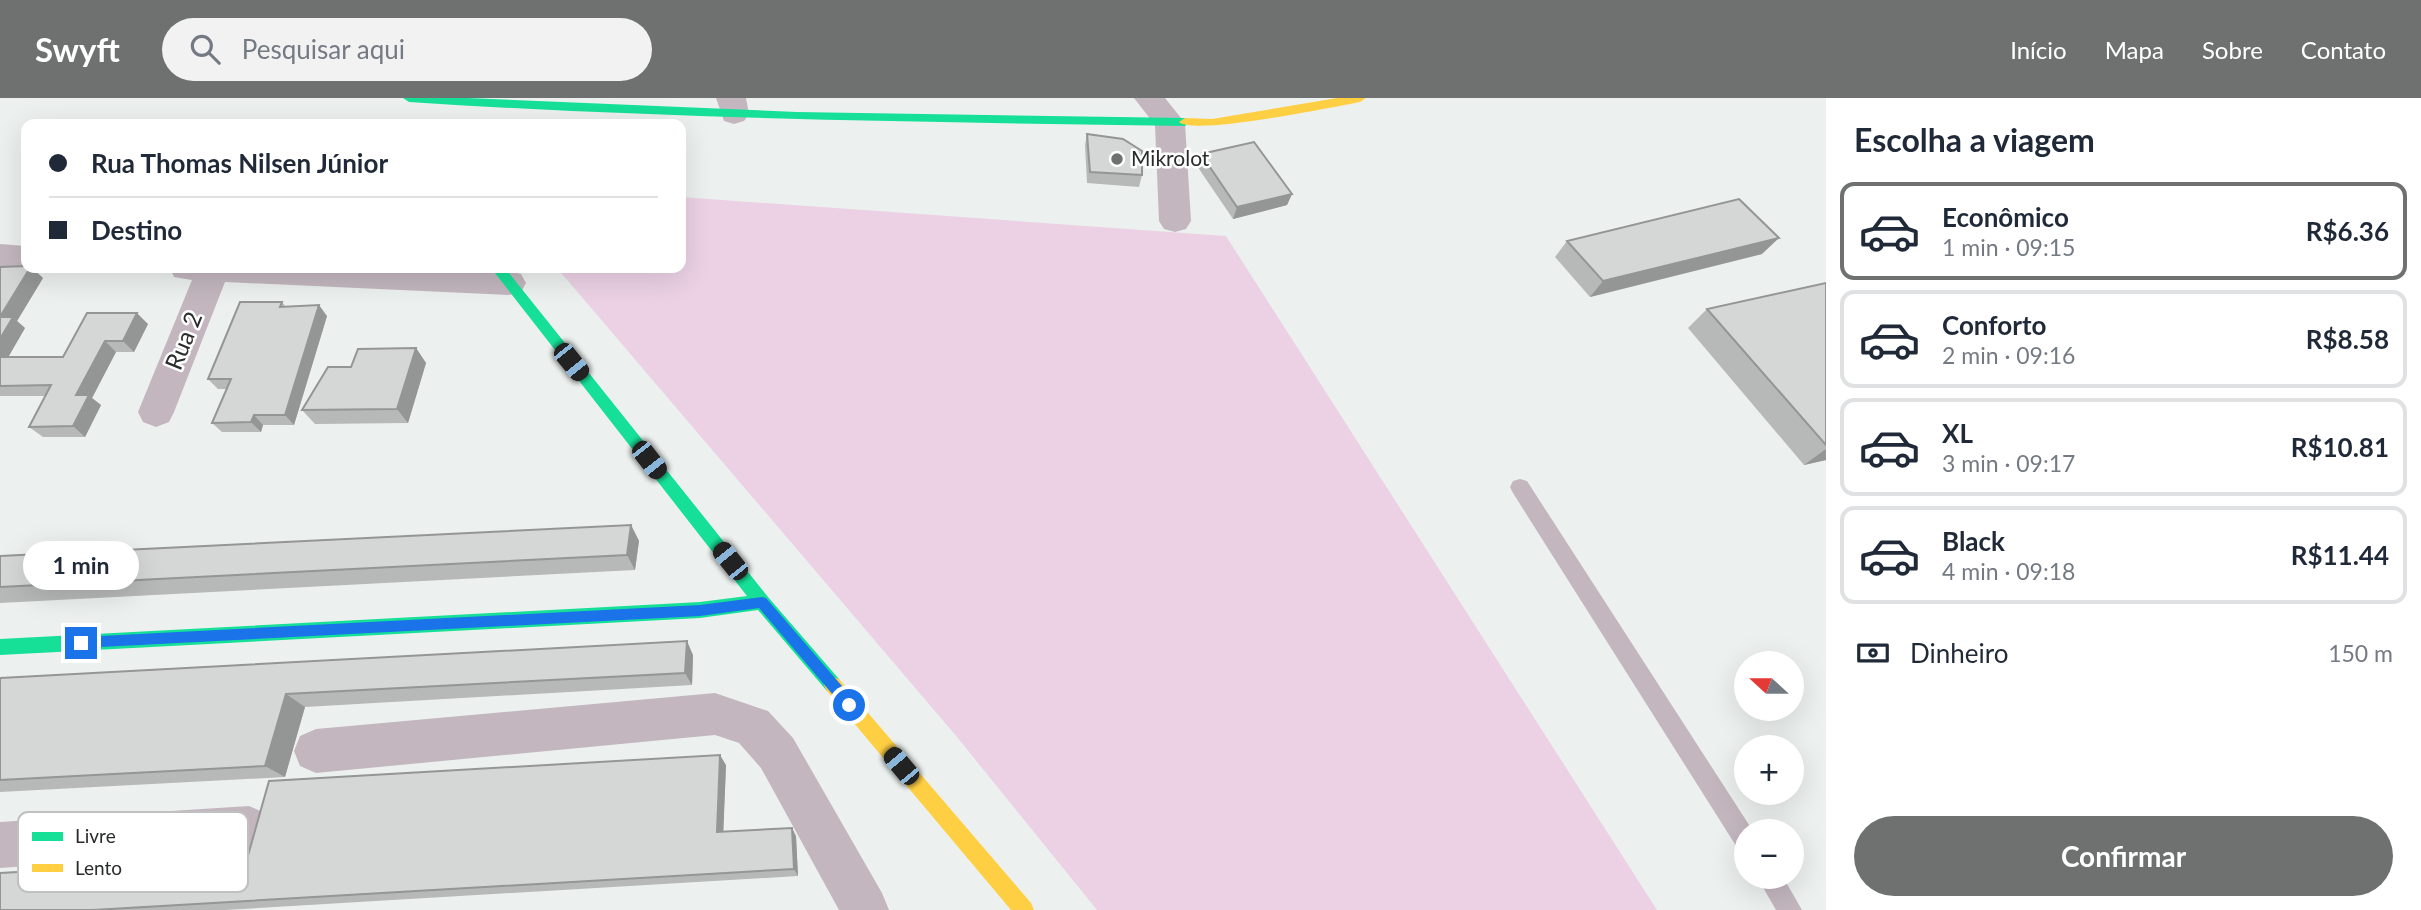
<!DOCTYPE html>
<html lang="pt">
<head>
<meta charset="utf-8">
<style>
	body { margin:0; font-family:Lato,sans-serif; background:#f2f2f3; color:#1f2937; height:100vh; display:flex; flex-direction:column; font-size:26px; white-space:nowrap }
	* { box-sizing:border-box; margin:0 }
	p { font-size:23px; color:#747a83 }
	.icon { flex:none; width:38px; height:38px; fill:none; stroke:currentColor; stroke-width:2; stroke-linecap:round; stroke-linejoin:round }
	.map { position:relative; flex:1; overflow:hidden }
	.sheet { display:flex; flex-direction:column; background:#fff; width:595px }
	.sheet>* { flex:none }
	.top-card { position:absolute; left:21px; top:21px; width:665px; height:154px; border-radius:14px; box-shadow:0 7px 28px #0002; display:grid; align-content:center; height:154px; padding:0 28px; background:#fff }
	.needle { width:46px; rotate:291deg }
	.fabs { position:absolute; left:1734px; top:553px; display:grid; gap:14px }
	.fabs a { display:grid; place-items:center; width:70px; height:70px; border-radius:50%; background:#fff; box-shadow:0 7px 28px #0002; font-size:35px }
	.end { position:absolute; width:32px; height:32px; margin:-16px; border:9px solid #1a73e8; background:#fff; box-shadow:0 0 0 4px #fff }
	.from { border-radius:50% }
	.bubble { position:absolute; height:49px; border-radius:24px; background:#fff; box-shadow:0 7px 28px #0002; font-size:23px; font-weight:700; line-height:49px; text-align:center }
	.car { position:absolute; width:21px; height:42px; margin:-21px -10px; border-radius:9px; box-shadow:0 0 5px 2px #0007; background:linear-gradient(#222 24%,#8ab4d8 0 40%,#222 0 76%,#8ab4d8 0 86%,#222 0) }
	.top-card b { display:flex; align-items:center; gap:24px; height:66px; font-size:26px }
	.top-card b+b { border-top:2px solid #e0e1e3 }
	.top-card i { width:18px; height:18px; background:#1f2937 }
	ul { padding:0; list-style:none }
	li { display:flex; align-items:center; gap:21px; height:98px; margin:0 14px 10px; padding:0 14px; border:4px solid #e0e1e3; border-radius:14px }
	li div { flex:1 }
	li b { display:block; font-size:26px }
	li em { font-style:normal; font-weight:700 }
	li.current { border-color:#6e7170 }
	li>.icon { width:63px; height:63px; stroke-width:1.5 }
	h2 { padding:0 28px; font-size:32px; line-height:84px }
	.pay { display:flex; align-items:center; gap:18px; height:77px; padding:0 28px; font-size:26px }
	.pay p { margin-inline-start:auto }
	.primary-button { display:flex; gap:14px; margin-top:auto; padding:14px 28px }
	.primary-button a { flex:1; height:80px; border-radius:42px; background:#6e7170; color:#fff; font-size:28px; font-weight:700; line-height:80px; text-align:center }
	header { display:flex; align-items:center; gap:42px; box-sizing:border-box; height:98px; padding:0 35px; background:#6e7170; color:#fff }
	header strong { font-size:33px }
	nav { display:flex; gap:38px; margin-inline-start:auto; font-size:24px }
	.search { width:490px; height:63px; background:#f2f2f3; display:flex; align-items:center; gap:18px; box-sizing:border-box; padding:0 24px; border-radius:38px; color:#747a83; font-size:26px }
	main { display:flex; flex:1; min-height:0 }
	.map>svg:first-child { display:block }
	.green { fill:#ecd1e5 }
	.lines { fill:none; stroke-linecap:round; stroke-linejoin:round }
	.lane { fill:#c3b6bf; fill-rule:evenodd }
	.street { fill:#c3b6bf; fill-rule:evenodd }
	.fast { fill:#16e098; fill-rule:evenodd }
	.slow { fill:#ffcf43; fill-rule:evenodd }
	.wall { fill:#b6b9b8 }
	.shaded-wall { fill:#949696 }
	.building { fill:#d4d7d6; stroke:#949696; stroke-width:2 }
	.route { fill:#1a73e8 }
	.poi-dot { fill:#6e7170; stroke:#fff; stroke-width:2.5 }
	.labels { text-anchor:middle; stroke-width:5; stroke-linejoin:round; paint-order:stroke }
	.far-poi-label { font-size:21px; fill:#2a2c2b; stroke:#fff; text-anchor:start }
	.street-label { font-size:24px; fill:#2a2c2b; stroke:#fff }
	.key { fill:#fff; stroke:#bfc0bf; stroke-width:2 }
	.key-label { font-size:19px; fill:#2a2c2b }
</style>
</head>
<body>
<header>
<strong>Swyft</strong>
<div class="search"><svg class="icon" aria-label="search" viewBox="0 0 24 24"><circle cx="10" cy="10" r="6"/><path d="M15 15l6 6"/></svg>Pesquisar aqui</div>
<nav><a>Início</a><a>Mapa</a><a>Sobre</a><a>Contato</a></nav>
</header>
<main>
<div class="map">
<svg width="1826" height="812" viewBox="0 0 1826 812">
	<rect width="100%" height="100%" fill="#ecf1ef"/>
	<!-- green -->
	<path class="green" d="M681,99L1226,138L1657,812H1097L957,639L557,170H681Z"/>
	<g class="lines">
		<!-- lane -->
		<path class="lane" d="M1520,381L1527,383L1753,733H1746V754L1738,751L1513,395L1510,389L1513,383Z
			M1757,779H1783L1802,812H1776Z"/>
		<!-- street -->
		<path class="street" d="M716,0H746L749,16L744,23L734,26L724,23Z
			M1134,0H1165L1185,25L1191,123L1186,131L1175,134L1164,131L1159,123L1155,27Z
			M0,146L26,148V170H33L26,172L0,170Z
			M170,170H447L509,173L521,176L526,185L521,194L509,197L225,184L174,314L169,324L156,329L143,324L138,314L192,182L174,179Z
			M715,595L768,613L793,640L882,795L889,812H839L761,670L739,645L715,637L316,675L300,668L294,653L300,638L316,631Z
			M249,708L265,715L272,731L265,747L249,754L0,770V724Z"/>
		<!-- fast -->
		<path class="fast" d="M403,0H468L797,14L1185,20L1191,24L1185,28C926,24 667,21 409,4Z
			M491,170H505L768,499L839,581L842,587L839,593L833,595L827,593L758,512L700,520L0,557V541L700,504L747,498Z"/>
		<!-- slow -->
		<path class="slow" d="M1337,0H1366L1360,4C1332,9 1195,38 1179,24L1185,20L1212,21Z
			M833,579L839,581L1031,805L1034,812H1011L827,593L824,587L827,581Z"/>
	</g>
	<!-- wall -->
	<path class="wall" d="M1087,36L1142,77L1139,89L1087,85L1085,47Z
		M1201,56L1292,96L1287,107L1233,121L1197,68Z
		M1567,143L1762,156L1590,199L1555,159Z
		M0,169L32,170L43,180L17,223L25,230L8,259H63L148,226L134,254H116L92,300L101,307L85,339H43L29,329L46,298H0Z
		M1826,185V362L1804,367L1688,230L1707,211Z
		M282,204L286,209L327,218L294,327H263L261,334H222L212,325L226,291H218L208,281Z
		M416,250L426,265L408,325L315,326L302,312L351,269Z
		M631,427L639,443L635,472L0,505V458Z
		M693,557L692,587L305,609L285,679L0,694V580Z
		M726,667L723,734L796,738L798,778L225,812H0L247,761Z"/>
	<!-- shaded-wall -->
	<path class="shaded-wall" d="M1292,96L1287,107L1233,121L1237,109Z
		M1779,140L1762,156L1590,199L1603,183Z
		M30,170H32L43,180L17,223L25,230L2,270L0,268V219Z
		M319,207L327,218L294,327L285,317Z
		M137,215L148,226L134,254L123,243Z
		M105,243L116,254L92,300L101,307L85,339L73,328L76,297Z
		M416,250L426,265L408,325L397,311Z
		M254,317L263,327L261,334L251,324Z
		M1826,351V362L1804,367Z
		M631,427L639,443L635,472L627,457Z
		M687,543L693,557L692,587L685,575Z
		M286,596L305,609L285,679L265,668Z
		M720,657L726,667L723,743L717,734Z
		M792,730L796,738L798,778L794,771Z"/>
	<!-- building -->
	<path class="building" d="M1087,36L1123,41L1142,53V77L1090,74Z
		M1254,44L1292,96L1237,109L1201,56Z
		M1739,101L1779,140L1603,183L1567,143Z
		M26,168V170H30L0,219H13L0,241V169Z
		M1826,185V347L1707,211Z
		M240,204H282L280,209L319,207L285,317H254L251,324L212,325L231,281H208Z
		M87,215H137L123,243H105L76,297H89L73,328L29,329L51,287L0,288V259H63Z
		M416,250L397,311L302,312L328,269H351L358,251Z
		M631,427L627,457L0,489V458Z
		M687,543L685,575L286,596L265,668L0,682V580Z
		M720,657L717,734L792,730L794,771L93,812H0V775L247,761L269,683Z"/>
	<!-- route -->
	<path class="route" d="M762,499L766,500L854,602V611H845L759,510L700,518L81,550L75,545L81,539L700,507Z"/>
	<!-- markers -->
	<circle class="poi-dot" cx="1117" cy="61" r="7"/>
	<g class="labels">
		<!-- far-poi labels -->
		<g class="far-poi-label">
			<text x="1131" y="68">Mikrolot</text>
		</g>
		<!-- street labels -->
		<g class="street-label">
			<text transform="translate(184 243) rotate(-68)" y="8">Rua 2</text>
		</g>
	</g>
	<!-- legend -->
	<rect x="18" y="714" width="230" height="80" rx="10" class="key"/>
	<rect x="32" y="734" width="31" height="9" fill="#16e098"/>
	<rect x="32" y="766" width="31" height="8" fill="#ffcf43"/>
	<g class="key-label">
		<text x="75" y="745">Livre</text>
		<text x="75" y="777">Lento</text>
	</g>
</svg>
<div class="fabs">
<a><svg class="needle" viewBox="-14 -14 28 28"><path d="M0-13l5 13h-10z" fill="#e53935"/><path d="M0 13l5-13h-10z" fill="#747a83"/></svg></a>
<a>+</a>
<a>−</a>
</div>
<i class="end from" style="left:849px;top:607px"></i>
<i class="end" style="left:81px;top:545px"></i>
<div class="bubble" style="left:23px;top:443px;width:116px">1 min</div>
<i class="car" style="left:571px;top:264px;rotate:141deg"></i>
<i class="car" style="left:649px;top:362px;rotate:142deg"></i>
<i class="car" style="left:730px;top:463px;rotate:321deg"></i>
<i class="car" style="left:901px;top:668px;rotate:320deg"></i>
<div class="top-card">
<b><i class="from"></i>Rua Thomas Nilsen Júnior</b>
<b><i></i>Destino</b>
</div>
</div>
<section class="sheet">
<h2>Escolha a viagem</h2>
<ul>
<li class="current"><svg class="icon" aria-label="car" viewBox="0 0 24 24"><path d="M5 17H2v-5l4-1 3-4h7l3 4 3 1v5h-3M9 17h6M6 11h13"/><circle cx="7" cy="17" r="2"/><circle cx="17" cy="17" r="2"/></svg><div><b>Econômico</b><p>1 min · 09:15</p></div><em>R$6.36</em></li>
<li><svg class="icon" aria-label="car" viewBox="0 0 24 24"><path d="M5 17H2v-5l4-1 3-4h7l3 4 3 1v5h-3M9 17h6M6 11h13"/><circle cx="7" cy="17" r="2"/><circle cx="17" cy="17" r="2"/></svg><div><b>Conforto</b><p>2 min · 09:16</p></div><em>R$8.58</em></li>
<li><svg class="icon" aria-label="car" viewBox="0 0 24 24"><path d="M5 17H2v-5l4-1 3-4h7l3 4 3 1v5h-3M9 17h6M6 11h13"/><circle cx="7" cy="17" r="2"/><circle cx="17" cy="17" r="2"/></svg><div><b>XL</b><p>3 min · 09:17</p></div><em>R$10.81</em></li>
<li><svg class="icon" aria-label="car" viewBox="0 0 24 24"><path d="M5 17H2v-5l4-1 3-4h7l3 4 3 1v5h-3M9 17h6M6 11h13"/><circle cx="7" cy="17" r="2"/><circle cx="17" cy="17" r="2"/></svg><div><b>Black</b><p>4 min · 09:18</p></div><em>R$11.44</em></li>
</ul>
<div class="pay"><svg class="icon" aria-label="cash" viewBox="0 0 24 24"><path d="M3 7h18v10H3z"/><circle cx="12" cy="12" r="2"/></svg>Dinheiro<p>150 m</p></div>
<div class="primary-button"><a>Confirmar</a></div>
</section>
</main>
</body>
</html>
